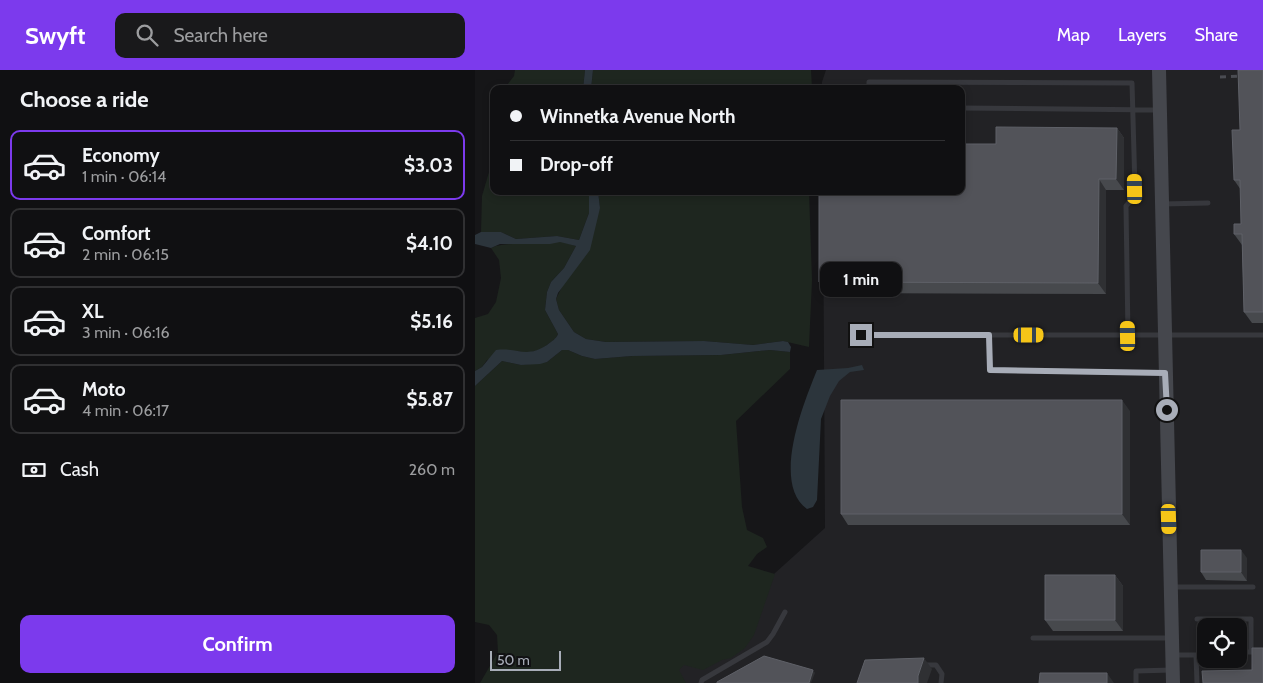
<!DOCTYPE html>
<html lang="en">
<head>
<meta charset="utf-8">
<style>
	body { margin:0; font-family:Cabin,sans-serif; background:#19191b; color:#f1f3f6; height:100vh; display:flex; flex-direction:column; font-size:19px; white-space:nowrap }
	* { box-sizing:border-box; margin:0 }
	p { font-size:16px; color:#9c9d9f }
	.icon { flex:none; width:28px; height:28px; fill:none; stroke:currentColor; stroke-width:2; stroke-linecap:round; stroke-linejoin:round }
	.map { position:relative; flex:1; overflow:hidden }
	.drawer { display:flex; flex-direction:column; background:#101012; width:475px }
	.drawer>* { flex:none }
	.hud { position:absolute; left:15px; top:15px; width:475px; height:110px; border-radius:10px; box-shadow:0 2px 8px #0003,0 0 0 1px #303032; display:grid; align-content:center; height:110px; padding:0 20px; background:#101012 }
	.buttons { position:absolute; left:722px; top:548px; display:grid; gap:10px }
	.buttons a { display:grid; place-items:center; width:50px; height:50px; border-radius:10px; background:#101012; box-shadow:0 2px 8px #0003,0 0 0 1px #303032; font-size:25px }
	.scale { position:absolute; left:15px; bottom:12px; width:71px; box-sizing:border-box; padding-left:5px; border:2px solid #a8adb8; border-top:0; font-size:14px; line-height:18px; white-space:nowrap; color:#a8adb8; -webkit-text-stroke:4px #111113; paint-order:stroke }
	.end { position:absolute; width:22px; height:22px; margin:-11px; border:6px solid #a8adb8; background:#111; box-shadow:0 0 0 2px #111 }
	.from { border-radius:50% }
	.bubble { position:absolute; height:35px; border-radius:10px; background:#101012; box-shadow:0 2px 8px #0003,0 0 0 1px #303032; font-size:16px; font-weight:800; line-height:35px; text-align:center }
	.car { position:absolute; width:15px; height:30px; margin:-15px -8px; border-radius:6px; box-shadow:0 0 4px 1px #0007; background:linear-gradient(#f5c518 24%,#345 0 40%,#f5c518 0 76%,#345 0 86%,#f5c518 0) }
	.hud b { display:flex; align-items:center; gap:18px; height:48px; font-size:19px }
	.hud b+b { border-top:1px solid #303032 }
	.hud i { width:12px; height:12px; background:#f1f3f6 }
	ul { padding:0; list-style:none }
	li { display:flex; align-items:center; gap:15px; height:70px; margin:0 10px 8px; padding:0 10px; border:2px solid #303032; border-radius:10px }
	li div { flex:1 }
	li b { display:block; font-size:19px }
	li em { font-style:normal; font-weight:800 }
	li.active { border-color:#7c3aed }
	li>.icon { width:45px; height:45px; stroke-width:1.5 }
	h2 { padding:0 20px; font-size:22px; line-height:60px }
	.pay { display:flex; align-items:center; gap:12px; height:55px; padding:0 20px; font-size:19px }
	.pay p { margin-inline-start:auto }
	.cta { display:flex; gap:10px; margin-top:auto; padding:10px 20px }
	.cta a { flex:1; height:58px; border-radius:10px; background:#7c3aed; color:#fff; font-size:20px; font-weight:800; line-height:58px; text-align:center }
	header { display:flex; align-items:center; gap:30px; box-sizing:border-box; height:70px; padding:0 25px; background:#7c3aed; color:#fff }
	header strong { font-size:24px }
	nav { display:flex; gap:28px; margin-inline-start:auto; font-size:18px }
	.search { width:350px; height:45px; background:#19191b; display:flex; align-items:center; gap:12px; box-sizing:border-box; padding:0 18px; border-radius:10px; color:#9c9d9f; font-size:19px }
	main { display:flex; flex:1; min-height:0 }
	.map>svg:first-child { display:block }
	.built { fill:#222225; fill-rule:evenodd }
	.green { fill:#1e261f }
	.water { fill:#2c353c }
	.lines { fill:none; stroke-linecap:round; stroke-linejoin:round }
	.lane { stroke:#37383d; stroke-width:5 }
	.secondary { stroke:#45474d; stroke-width:14 }
	.rail { stroke:#4a4c52; stroke-width:3; stroke-dasharray:6 5; stroke-linecap:butt }
	.wall { fill:#47494d }
	.shaded-wall { fill:#2f3033 }
	.building { fill:#525359; stroke:#5f6168 }
	.route { stroke:#a8adb8; stroke-width:6 }
</style>
</head>
<body>
<header>
<strong>Swyft</strong>
<div class="search"><svg class="icon" aria-label="search" viewBox="0 0 24 24"><circle cx="10" cy="10" r="6"/><path d="M15 15l6 6"/></svg>Search here</div>
<nav><a>Map</a><a>Layers</a><a>Share</a></nav>
</header>
<main>
<section class="drawer">
<h2>Choose a ride</h2>
<ul>
<li class="active"><svg class="icon" aria-label="car" viewBox="0 0 24 24"><path d="M5 17H2v-5l4-1 3-4h7l3 4 3 1v5h-3M9 17h6M6 11h13"/><circle cx="7" cy="17" r="2"/><circle cx="17" cy="17" r="2"/></svg><div><b>Economy</b><p>1 min · 06:14</p></div><em>$3.03</em></li>
<li><svg class="icon" aria-label="car" viewBox="0 0 24 24"><path d="M5 17H2v-5l4-1 3-4h7l3 4 3 1v5h-3M9 17h6M6 11h13"/><circle cx="7" cy="17" r="2"/><circle cx="17" cy="17" r="2"/></svg><div><b>Comfort</b><p>2 min · 06:15</p></div><em>$4.10</em></li>
<li><svg class="icon" aria-label="car" viewBox="0 0 24 24"><path d="M5 17H2v-5l4-1 3-4h7l3 4 3 1v5h-3M9 17h6M6 11h13"/><circle cx="7" cy="17" r="2"/><circle cx="17" cy="17" r="2"/></svg><div><b>XL</b><p>3 min · 06:16</p></div><em>$5.16</em></li>
<li><svg class="icon" aria-label="car" viewBox="0 0 24 24"><path d="M5 17H2v-5l4-1 3-4h7l3 4 3 1v5h-3M9 17h6M6 11h13"/><circle cx="7" cy="17" r="2"/><circle cx="17" cy="17" r="2"/></svg><div><b>Moto</b><p>4 min · 06:17</p></div><em>$5.87</em></li>
</ul>
<div class="pay"><svg class="icon" aria-label="cash" viewBox="0 0 24 24"><path d="M3 7h18v10H3z"/><circle cx="12" cy="12" r="2"/></svg>Cash<p>260 m</p></div>
<div class="cta"><a>Confirm</a></div>
</section>
<div class="map">
<svg width="788" height="613" viewBox="0 0 788 613">
	<rect width="100%" height="100%" fill="#161618"/>
	<!-- built -->
	<path class="built" d="M351,0H788V613H178L350,458L348,121H486V19H347V12ZM731,556H764V589H731Z"/>
	<!-- green -->
	<path class="green" d="M40,0H110L108,19H29L39,6Z
		M118,0H336L337,19H116Z
		M19,85V121H114V143L104,170L82,166L41,169L26,162H6L7,126Z
		M123,121H334L337,210L334,277L308,271L278,275L229,271L131,272L111,269L99,262L84,240L81,229L125,138Z
		M85,171L101,176L89,198L76,212L72,222L70,240L83,264L80,269L65,280L52,283L42,281L12,290L7,297L0,301V248L13,244L21,232L26,208L24,190L16,178C35,170 64,177 85,171Z
		M87,280H93L107,286L120,289L157,286L246,285L295,280L315,282V299L261,351L267,437L272,460L288,468L292,477L282,484L273,496L300,504L279,565L270,578L256,588L247,590L228,600L209,595L204,600L211,613H5L23,582L22,565L14,555L0,552V316L27,291L46,295L72,292Z"/>
	<!-- water -->
	<path class="water" d="M110,0H118L116,19H108Z
		M114,121H123L125,138L115,180L83,223L81,229L84,240L99,262L111,269L131,272L229,271L278,275L308,271L313,272L316,277L315,282L295,280L246,285L157,286L120,289L107,286L93,280H87L72,292L65,294L46,295L27,291L0,316V301L7,297L21,280C42,277 51,289 72,275C77,271 81,269 83,264L70,240L72,222L76,212L89,198L101,176L85,172L75,174H25L16,178L0,174V165L6,162H26L41,169L82,166L104,170L114,143Z
		M387,295L389,300L375,302L364,311L355,326L346,349L342,430L338,437L332,439C296,413 329,332 342,300L373,298Z"/>
	<g class="lines">
		<!-- lane -->
		<path class="lane" d="M394,19V12L657,13L660,119L658,128L651,136L653,266
			M486,38L684,40
			M687,134L733,133
			M386,265H788
			M514,265L515,300L690,303
			M696,517H778
			M722,549H776V582
			M558,568H696
			M764,582H788
			M698,585H721L722,613
			M721,585H731
			M449,595H461L467,604L466,613
			M226,613L227,610L292,572L298,564L310,542
			M661,613V601L697,600"/>
		<!-- secondary -->
		<path class="secondary" d="M684,0L698,613"/>
		<!-- rail -->
		<path class="rail" d="M745,7L788,5"/>
	</g>
	<!-- wall -->
	<path class="wall" d="M788,0V253H777L769,242L767,175L759,164L766,154V120L759,110L765,60Z
		M642,58L649,68V120H631V224L351,223L344,212L521,74Z
		M655,341V455H373L366,444Z
		M772,488V511L731,510L726,502Z
		M640,505L648,516V561H578L570,550Z"/>
	<!-- shaded-wall -->
	<path class="shaded-wall" d="M642,58L649,68V120L641,109Z
		M624,109L631,120V224L623,213Z
		M647,330L655,341V455L647,444Z
		M766,480L772,488V511L766,502Z
		M640,505L648,516V561L640,550Z
		M449,588L457,599L452,613H443V606Z
		M338,600L340,603L336,613H334Z
		M632,603L639,613H632Z"/>
	<!-- building -->
	<path class="building" d="M763,0H788V242H769L767,164H759V154H766L765,110H759L757,60H765Z
		M521,57L642,58L641,109H624L623,213L344,212V121H486V74H521Z
		M366,330H647V444H366Z
		M726,480H766V502H726Z
		M570,505H640V550H570Z
		M777,578H788V613H728L727,601L777,600Z
		M289,586L338,600L334,613H242V612Z
		M449,588L443,606V613H382L390,590Z
		M565,603H632V613H564Z"/>
	<g class="lines">
		<!-- route -->
		<path class="route" d="M386,265H514L515,300L690,303L692,340"/>
	</g>
</svg>
<div class="buttons">
<a><svg class="icon" aria-label="locate" viewBox="0 0 24 24"><circle cx="12" cy="12" r="6"/><path d="M12 2v4M12 18v4M2 12h4M18 12h4"/></svg></a>
</div>
<div class="scale">50 m</div>
<i class="end from" style="left:692px;top:340px"></i>
<i class="end" style="left:386px;top:265px"></i>
<div class="bubble" style="left:345px;top:192px;width:82px">1 min</div>
<i class="car" style="left:660px;top:119px;rotate:359deg"></i>
<i class="car" style="left:554px;top:265px;rotate:90deg"></i>
<i class="car" style="left:653px;top:266px;rotate:359deg"></i>
<i class="car" style="left:694px;top:449px;rotate:178deg"></i>
<div class="hud">
<b><i class="from"></i>Winnetka Avenue North</b>
<b><i></i>Drop-off</b>
</div>
</div>
</main>
</body>
</html>
